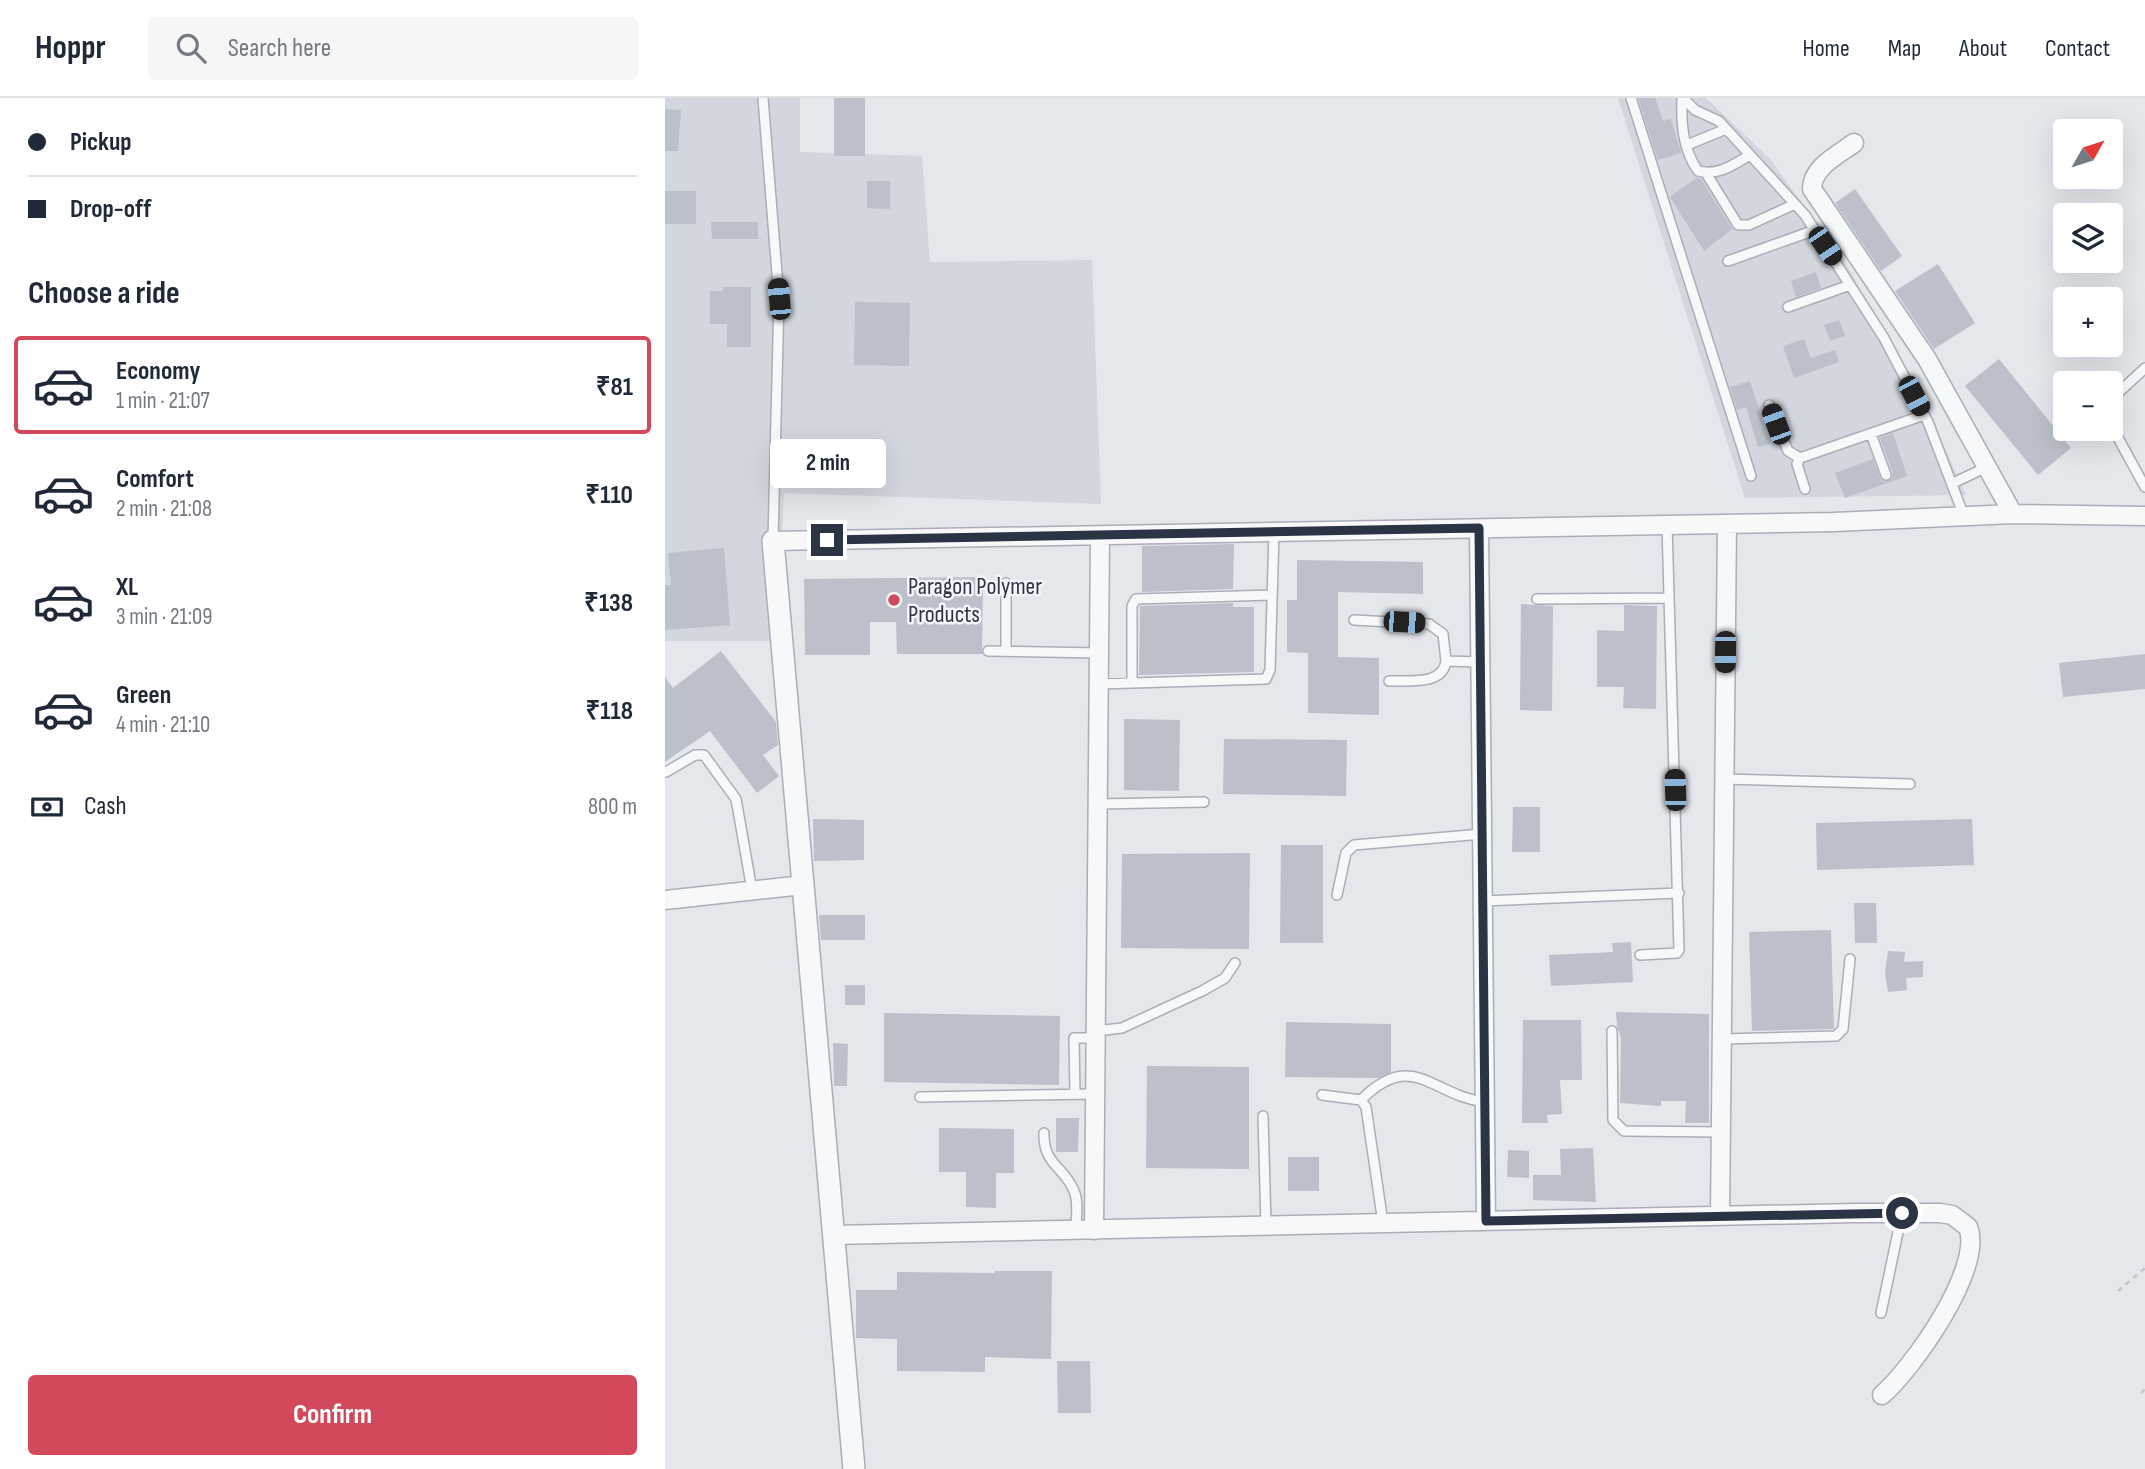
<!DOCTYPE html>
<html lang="en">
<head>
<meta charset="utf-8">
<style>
	body { margin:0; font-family:"Sofia Sans Condensed",sans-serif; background:#f6f6f7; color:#1f2937; height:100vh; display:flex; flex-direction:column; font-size:26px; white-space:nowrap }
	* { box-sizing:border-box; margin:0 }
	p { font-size:23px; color:#747a83 }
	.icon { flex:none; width:38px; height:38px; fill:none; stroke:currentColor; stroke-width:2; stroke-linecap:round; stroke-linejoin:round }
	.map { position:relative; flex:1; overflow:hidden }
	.panel { display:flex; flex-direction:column; background:#fff; width:665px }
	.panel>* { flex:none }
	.hud { display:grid; align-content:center; height:154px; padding:0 28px; background:#fff }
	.needle { width:46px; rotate:51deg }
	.buttons { position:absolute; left:1388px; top:21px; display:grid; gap:14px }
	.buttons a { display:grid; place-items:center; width:70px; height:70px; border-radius:7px; background:#fff; box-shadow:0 7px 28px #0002; font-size:35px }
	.end { position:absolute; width:32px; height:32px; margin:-16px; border:9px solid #2b3445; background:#fff; box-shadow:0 0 0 4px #fff }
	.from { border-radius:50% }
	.bubble { position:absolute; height:49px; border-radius:7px; background:#fff; box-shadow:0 7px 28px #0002; font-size:23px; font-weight:700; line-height:49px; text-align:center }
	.car { position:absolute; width:21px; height:42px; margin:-21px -10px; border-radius:9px; box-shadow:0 0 5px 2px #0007; background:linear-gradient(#222 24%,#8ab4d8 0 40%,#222 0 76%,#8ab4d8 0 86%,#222 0) }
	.hud b { display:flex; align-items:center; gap:24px; height:66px; font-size:26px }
	.hud b+b { border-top:2px solid #e0e1e3 }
	.hud i { width:18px; height:18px; background:#1f2937 }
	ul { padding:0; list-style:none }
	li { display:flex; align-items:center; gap:21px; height:98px; margin:0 14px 10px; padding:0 14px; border:4px solid transparent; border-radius:7px }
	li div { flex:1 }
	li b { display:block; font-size:26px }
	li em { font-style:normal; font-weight:700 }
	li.active { border-color:#d1495b }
	li>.icon { width:63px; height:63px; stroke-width:1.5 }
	h2 { padding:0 28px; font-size:32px; line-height:84px }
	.pay { display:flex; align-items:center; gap:18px; height:77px; padding:0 28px; font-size:26px }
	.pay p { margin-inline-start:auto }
	.primary-button { display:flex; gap:14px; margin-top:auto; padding:14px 28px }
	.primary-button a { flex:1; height:80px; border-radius:7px; background:#d1495b; color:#fff; font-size:28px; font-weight:700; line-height:80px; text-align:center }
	header { display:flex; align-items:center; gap:42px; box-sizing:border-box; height:98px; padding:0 35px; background:#fff; border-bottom:2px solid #e0e1e3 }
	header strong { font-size:33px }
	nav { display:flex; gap:38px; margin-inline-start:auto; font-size:24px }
	.search { width:490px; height:63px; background:#f6f6f7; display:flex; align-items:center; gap:18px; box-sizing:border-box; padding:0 24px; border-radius:7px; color:#747a83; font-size:26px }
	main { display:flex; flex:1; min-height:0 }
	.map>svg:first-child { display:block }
	.built { fill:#d2d6de }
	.building { fill:#bbc0ca }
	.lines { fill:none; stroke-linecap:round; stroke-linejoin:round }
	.service-casing { stroke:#a9aeb7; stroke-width:12 }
	.minor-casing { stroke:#a9aeb7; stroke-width:21 }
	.tertiary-casing { stroke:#a9aeb7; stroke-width:24 }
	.path { stroke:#c2c5cb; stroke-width:2.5; stroke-dasharray:5 5; stroke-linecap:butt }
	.service { stroke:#f7f8fa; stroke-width:9 }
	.minor { stroke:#f7f8fa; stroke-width:18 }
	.tertiary { stroke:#f7f8fa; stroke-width:21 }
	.route { stroke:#2b3445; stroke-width:9 }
	.poi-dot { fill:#d1495b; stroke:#f4f6f9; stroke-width:2.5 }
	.labels { text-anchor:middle; stroke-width:5; stroke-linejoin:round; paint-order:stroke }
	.poi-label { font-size:24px; fill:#2b3445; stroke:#f4f6f9; text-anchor:start }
</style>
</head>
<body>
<header>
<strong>Hoppr</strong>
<div class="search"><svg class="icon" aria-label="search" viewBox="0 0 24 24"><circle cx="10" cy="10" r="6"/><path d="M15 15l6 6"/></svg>Search here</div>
<nav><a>Home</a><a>Map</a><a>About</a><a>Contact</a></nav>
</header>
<main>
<section class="panel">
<div class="hud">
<b><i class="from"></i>Pickup</b>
<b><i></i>Drop-off</b>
</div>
<h2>Choose a ride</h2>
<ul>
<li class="active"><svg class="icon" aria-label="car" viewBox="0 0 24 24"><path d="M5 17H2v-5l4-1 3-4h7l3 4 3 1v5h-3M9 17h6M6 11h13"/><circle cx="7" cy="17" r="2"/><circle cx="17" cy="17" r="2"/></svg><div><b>Economy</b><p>1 min · 21:07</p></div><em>₹81</em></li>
<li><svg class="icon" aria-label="car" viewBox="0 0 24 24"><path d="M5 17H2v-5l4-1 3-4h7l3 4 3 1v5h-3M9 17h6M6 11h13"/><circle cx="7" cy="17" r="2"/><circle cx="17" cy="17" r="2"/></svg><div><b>Comfort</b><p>2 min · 21:08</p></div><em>₹110</em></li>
<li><svg class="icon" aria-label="car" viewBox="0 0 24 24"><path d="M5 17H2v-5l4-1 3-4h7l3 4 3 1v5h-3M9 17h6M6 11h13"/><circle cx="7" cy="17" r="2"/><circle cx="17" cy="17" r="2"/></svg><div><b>XL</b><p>3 min · 21:09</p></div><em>₹138</em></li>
<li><svg class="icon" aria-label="car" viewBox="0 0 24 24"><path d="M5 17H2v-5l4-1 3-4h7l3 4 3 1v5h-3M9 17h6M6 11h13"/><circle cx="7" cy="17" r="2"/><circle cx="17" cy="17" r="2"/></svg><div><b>Green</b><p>4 min · 21:10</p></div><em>₹118</em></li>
</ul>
<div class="pay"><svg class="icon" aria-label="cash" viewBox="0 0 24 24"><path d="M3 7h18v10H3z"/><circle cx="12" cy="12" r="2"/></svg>Cash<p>800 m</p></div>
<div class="primary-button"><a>Confirm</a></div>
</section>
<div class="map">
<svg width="1480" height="1371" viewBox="0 0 1480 1371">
	<rect width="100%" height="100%" fill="#e4e7ec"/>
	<!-- built -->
	<path class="built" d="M0,0H135V54L257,58L265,164L427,162L436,406L119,395L112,543H0Z
		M953,0H1041L1104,60L1175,156L1249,283L1301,397L1080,400Z"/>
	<!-- building -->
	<path class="building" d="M169,0H200V58H169Z
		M973,0H990L998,23L1006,21L1016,55L993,62Z
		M0,11L16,12L13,53H0Z
		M1031,80L1036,81L1067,131L1039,153L1005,99Z
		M202,83H225V111L202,110Z
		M1190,91L1237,158L1216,173L1170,105Z
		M0,93H31V126H0Z
		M46,124H93V141H47Z
		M1273,166L1310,225L1269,251L1230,193Z
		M1151,174L1156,190L1131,199L1126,183Z
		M58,189H86V249H62V226H45V193H58Z
		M190,204L245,205L244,268L189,267Z
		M1174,222L1180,238L1165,243L1159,227Z
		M1139,241L1146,260L1170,252L1174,264L1129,280L1118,248Z
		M1334,261L1406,350L1373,377L1300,288Z
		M1085,283L1105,346L1093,349L1081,309L1072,312L1065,289Z
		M1228,335L1242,378L1180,400L1170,375L1208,361L1216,382L1220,384L1227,381L1228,375L1215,340Z
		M569,446L568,491L477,494V448Z
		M59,450L65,527L0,532V487H6L3,455Z
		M632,462L758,464V496L673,494V559L714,560V617L643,615V555L622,554V502H632Z
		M318,479L317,556H232L231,524H205V557H140L139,481Z
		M568,505V509H589V574L474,577L475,508Z
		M856,506L888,508L887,613L855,612Z
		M959,507L992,508L991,611L958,610L959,589H932V532L959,533Z
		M56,553L111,624L113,647L98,657L114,678L92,695L45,633L0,664V579L8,590Z
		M1480,556V591L1398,599L1394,565Z
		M459,621L515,622L514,693L459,692Z
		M559,641L682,642L681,698L558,696Z
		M848,709H875V754H847Z
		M148,721L199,722V762L149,763Z
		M1307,721L1309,767L1152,772L1151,725Z
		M616,747H658V845H615Z
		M585,755L584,851L456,850L457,756Z
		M1189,805H1211L1212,845H1190Z
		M154,817H200V842H156Z
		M1166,832L1169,931L1087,933L1084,834Z
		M966,844L968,884L886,888L884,857L948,854L947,845Z
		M1223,853L1240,854L1239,864L1258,863V879L1241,880L1242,892L1223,894L1220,875Z
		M180,887H200V907H180Z
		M951,914L1044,916V1025H1020L1021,1003H996V1008L955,1005L956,940L952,928Z
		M219,915L395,918L394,987L219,984Z
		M858,922H916L917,982H895L897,1016L882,1017L883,1025H857Z
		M621,924L726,926V974L713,980L620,979Z
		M168,945L183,946L182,988H169Z
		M482,968L584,969V1071L481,1070Z
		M391,1020H414L413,1054H391Z
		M274,1030L349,1031V1075H331V1110L301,1109V1074H274Z
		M928,1050L931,1104L868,1102V1077H896L895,1051Z
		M843,1052L864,1053V1080L842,1079Z
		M623,1059H654V1093H623Z
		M330,1173H387L386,1261L320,1259V1274L232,1273V1241L191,1240V1192H232V1174L330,1175Z
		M392,1263H425L426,1315H393Z"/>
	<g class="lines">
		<defs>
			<path id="service" d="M98,0L114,201L108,442
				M966,0L1086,378
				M1017,0C1016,26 1018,52 1033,73C1054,78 1068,67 1085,57
				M1018,0L1030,12L1054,23L1140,117L1219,240L1263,324L1299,418
				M1022,47L1061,31
				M1041,75L1073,127H1084L1130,106
				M1063,163L1150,132
				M1123,209L1185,187
				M1104,307L1123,353L1135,360L1259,317
				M1446,326L1453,295L1480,270
				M1446,327L1480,389
				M1206,336L1221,377
				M1135,360L1132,366L1140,391
				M1288,385L1322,369
				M341,485V553
				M872,501L1004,500
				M689,522L764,526L778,536L781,563
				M323,553L434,555
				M724,583C743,582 778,588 781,563L815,564
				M467,585V508L471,501L607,497
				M434,586L601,581L605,572L609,434
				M1,674L30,657H39L71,701L87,792
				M1059,681L1245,686
				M433,706L539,704
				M672,797L681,755L689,747L817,736
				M818,803L1014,795
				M975,857L1012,855L1014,852L1002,427
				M431,933L457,930L537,893L560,880L570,865
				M947,933L948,1022L959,1033L1056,1034
				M1057,941L1171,938L1178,931L1185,861
				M410,996L409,940H431
				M657,997L696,1002L701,1009L718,1125
				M255,999L431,996
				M696,1002C748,950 767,998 820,1004
				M598,1018L601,1128
				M379,1035C378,1067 399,1068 409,1093C414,1104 411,1120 411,1132
				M1216,1215L1237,1115"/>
			<path id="minor" d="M1189,45C1173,57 1147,69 1147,91L1262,261L1348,416
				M814,431L821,1123
				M108,443L1169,424L1348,416L1480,418
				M0,802L138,787
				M1055,1118L1062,426
				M429,1132L435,437
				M168,1137L1189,1115H1275L1287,1117L1303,1129C1319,1170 1248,1270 1217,1297"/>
			<path id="tertiary" d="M108,443L189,1371"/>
		</defs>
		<!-- service casing -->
		<use href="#service" class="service-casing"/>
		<!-- minor casing -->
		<use href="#minor" class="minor-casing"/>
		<!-- tertiary casing -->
		<use href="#tertiary" class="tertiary-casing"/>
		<!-- path -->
		<path class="path" d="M1453,1193L1480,1170
			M1476,1295L1480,1291"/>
		<!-- service -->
		<use href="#service" class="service"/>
		<!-- minor -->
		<use href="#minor" class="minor"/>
		<!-- tertiary -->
		<use href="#tertiary" class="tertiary"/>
	</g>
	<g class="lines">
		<!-- route -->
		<path class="route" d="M162,442L814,430L821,1123L1237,1115"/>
	</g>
	<!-- markers -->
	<circle class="poi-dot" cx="229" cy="502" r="7"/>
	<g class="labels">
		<!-- poi labels -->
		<g class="poi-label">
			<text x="243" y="496">Paragon Polymer<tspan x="243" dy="28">Products</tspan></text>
		</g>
	</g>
</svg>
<div class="buttons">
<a><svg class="needle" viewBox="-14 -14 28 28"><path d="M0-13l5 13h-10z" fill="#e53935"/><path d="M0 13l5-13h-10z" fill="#747a83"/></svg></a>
<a><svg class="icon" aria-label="layers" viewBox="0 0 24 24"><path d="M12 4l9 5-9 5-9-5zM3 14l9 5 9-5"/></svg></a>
<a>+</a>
<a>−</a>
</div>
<i class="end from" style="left:1237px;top:1115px"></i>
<i class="end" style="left:162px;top:442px"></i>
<div class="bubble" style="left:105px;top:341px;width:116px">2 min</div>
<i class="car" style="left:1160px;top:148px;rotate:146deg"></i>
<i class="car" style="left:114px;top:201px;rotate:355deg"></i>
<i class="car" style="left:1249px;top:298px;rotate:152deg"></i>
<i class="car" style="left:1111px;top:326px;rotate:340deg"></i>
<i class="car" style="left:739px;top:524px;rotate:93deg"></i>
<i class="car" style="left:1060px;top:554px;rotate:181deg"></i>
<i class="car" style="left:1010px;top:692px;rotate:358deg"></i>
</div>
</main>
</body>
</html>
